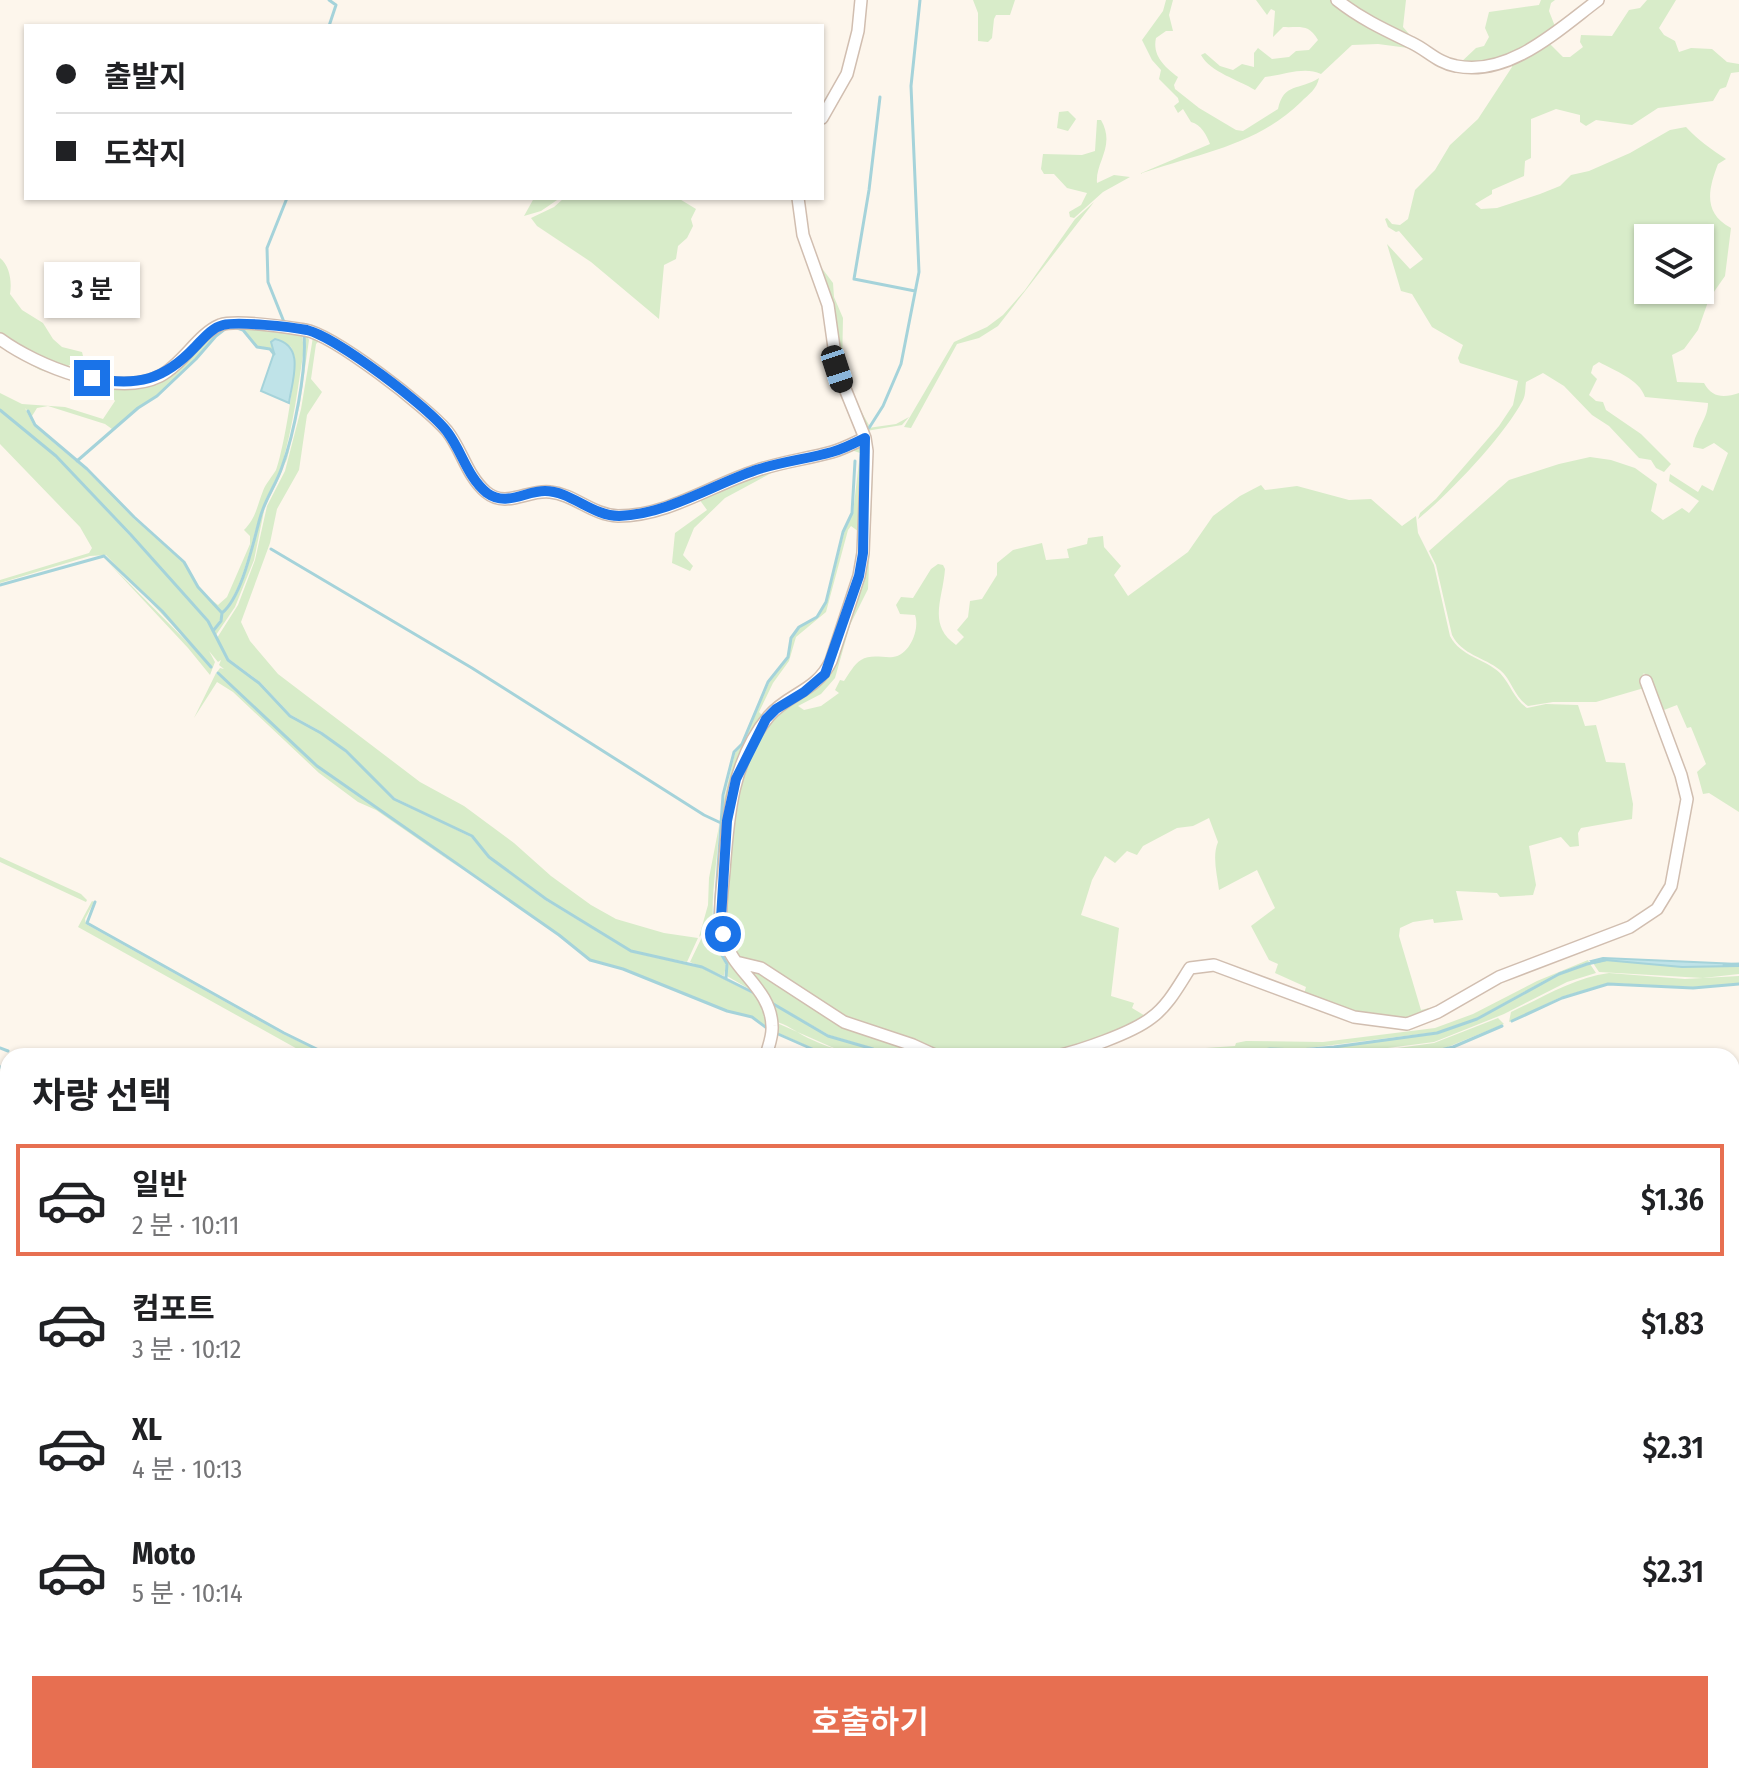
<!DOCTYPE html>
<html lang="ko">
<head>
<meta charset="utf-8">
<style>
	body { margin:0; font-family:"Fira Sans Condensed","Noto Sans KR",sans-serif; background:#f6f6f6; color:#202124; height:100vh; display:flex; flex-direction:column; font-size:30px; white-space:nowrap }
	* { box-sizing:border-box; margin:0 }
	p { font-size:26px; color:#757577 }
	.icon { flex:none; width:44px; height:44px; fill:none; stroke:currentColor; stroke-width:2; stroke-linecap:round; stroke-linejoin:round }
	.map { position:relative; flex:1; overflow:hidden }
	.panel { position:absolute; left:0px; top:1048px; width:1740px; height:736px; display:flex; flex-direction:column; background:#fff; border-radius:24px 24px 0 0; box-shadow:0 2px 6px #0004 }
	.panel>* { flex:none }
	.hud { position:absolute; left:24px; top:24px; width:800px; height:176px; border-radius:0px; box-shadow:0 2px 6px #0004; display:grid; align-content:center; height:176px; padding:0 32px; background:#fff }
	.controls { position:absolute; left:1634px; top:224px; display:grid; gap:16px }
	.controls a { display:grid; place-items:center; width:80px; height:80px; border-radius:0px; background:#fff; box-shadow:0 2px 6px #0004; font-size:40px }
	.end { position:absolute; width:36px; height:36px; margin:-18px; border:10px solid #1a73e8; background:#fff; box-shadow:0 0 0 4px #fff }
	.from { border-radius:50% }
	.bubble { position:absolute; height:56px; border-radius:0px; background:#fff; box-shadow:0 2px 6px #0004; font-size:26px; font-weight:600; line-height:56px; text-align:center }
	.car { position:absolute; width:24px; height:48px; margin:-24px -12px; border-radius:10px; box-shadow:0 0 6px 2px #0007; background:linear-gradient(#222 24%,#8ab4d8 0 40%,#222 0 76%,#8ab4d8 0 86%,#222 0) }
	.hud b { display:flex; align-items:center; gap:28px; height:76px; font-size:30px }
	.hud b+b { border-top:2px solid #e0e0e0 }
	.hud i { width:20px; height:20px; background:#202124 }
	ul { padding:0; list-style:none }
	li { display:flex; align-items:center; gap:24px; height:112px; margin:0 16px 12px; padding:0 16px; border:4px solid transparent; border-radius:0px }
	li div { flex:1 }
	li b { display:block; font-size:30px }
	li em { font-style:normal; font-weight:600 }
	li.selected { border-color:#e76f51 }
	li>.icon { width:72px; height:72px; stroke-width:1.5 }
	h2 { padding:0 32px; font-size:36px; line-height:96px }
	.primary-button { display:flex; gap:16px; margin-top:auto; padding:16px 32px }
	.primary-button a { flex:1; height:92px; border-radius:0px; background:#e76f51; color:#fff; font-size:32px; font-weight:600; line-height:92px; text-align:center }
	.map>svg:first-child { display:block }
	.green { fill:#d8ecc9; fill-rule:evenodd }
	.water { fill:#bfe3e8; stroke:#a5d3da; stroke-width:2 }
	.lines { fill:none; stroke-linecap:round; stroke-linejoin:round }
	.stream { stroke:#a5d3da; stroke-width:3 }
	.minor-casing { stroke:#d1beb0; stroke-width:14 }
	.minor { stroke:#fff; stroke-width:11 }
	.route { stroke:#1a73e8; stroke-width:10 }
</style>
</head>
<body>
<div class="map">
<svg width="1739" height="1784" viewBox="0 0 1739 1784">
	<rect width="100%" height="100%" fill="#fdf6ec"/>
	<!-- green -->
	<path class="green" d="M973,0H1015L1010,15H996L994,19L992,38L988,42L978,41V13Z
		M1166,0H1173L1169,15L1173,31H1166L1156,38C1152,56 1165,67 1178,77L1174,85L1175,89L1199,108L1236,130L1243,131L1278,109C1284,82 1299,91 1319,78C1317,89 1309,94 1301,102C1256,146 1196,154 1139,174L1210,144C1207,136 1201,124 1191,122L1183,109L1178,113L1174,106L1179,102L1178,98L1159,79L1161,70L1152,60L1142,40L1163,11Z
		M1256,0H1332L1416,49L1378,44L1352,45L1321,74C1304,66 1284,75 1265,77L1255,90C1239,80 1210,72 1201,55L1205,53L1220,66L1233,70L1242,64L1254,67V53L1258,48L1272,59L1289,57L1296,51L1309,50L1318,40C1308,23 1300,28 1283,27L1273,37L1275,11L1271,9L1267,15Z
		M1340,0H1406L1403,27L1415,41Z
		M1541,0H1555L1551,3L1549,11L1556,29L1502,61L1458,65L1476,48L1484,46L1489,37L1485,28L1489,12L1539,5Z
		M1647,0H1676L1659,28L1664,35L1675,41L1679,52L1691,48L1712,49L1727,62L1739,64V72L1731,73L1726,87L1720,89L1713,101L1658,108L1632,125L1596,120L1586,126L1580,122V115L1556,109L1531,119V158L1525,161L1524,176L1492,190V194L1475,204L1481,209L1497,208L1540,194L1560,186L1571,175L1589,171L1630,153L1670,130L1686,127C1698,140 1712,150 1726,159L1718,164C1708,190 1703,213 1731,228L1725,276L1709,299L1698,330L1684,349L1672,355L1677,382L1704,383C1712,398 1724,398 1739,393V812L1709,793L1703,794L1697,772L1706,764L1691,727L1687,728L1677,705L1664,710L1644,673L1641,678L1644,688L1596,702H1553L1528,706C1514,697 1512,680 1500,670C1484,657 1462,655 1452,635L1436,565L1429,551L1509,480L1559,464L1590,457L1611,460L1635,468L1657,484L1651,511L1663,520L1682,508L1689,513L1699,501L1669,481L1670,474L1698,492L1702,485L1713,491L1728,453L1714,443L1703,449L1693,447C1695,431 1708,419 1708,403L1645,397C1639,379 1615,371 1599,362L1593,366L1591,373L1597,379L1589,395L1596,401L1603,402L1606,410L1641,434L1671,464L1664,472L1656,468L1651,460L1639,458L1609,426L1592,415L1564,386L1543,373L1526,382C1525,388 1526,394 1523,400C1504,436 1450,493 1418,519L1420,513L1436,499L1499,426L1513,405L1518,381L1460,363L1458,358L1463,345L1432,327L1412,294L1401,291L1387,244L1410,269L1423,259L1399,231L1396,232L1388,227L1385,219L1387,218L1392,224L1400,225L1408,219L1415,190L1435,170L1450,145L1478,119L1512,67V62L1539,46L1550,44L1563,57H1570L1583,47L1580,42L1581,35L1612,36L1629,10L1640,8ZM1648,238H1700V290H1648Z
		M1068,111L1076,119L1068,131L1057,128L1059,112Z
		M1097,120H1101C1116,146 1095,162 1097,183L1114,175L1130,177L1103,192L1074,218L1070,217L1069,212L1081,205L1087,193L1067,188L1054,174H1044L1041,169L1043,154L1082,155L1095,151Z
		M534,198H560L541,211L524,216Z
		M564,198H678L696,209L691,219L693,226L687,238L678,246L676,259L664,265L659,319L591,262L537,226L531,218L554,207Z
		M1094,202L998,326L979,338L957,344L911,428L904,427L954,342L987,327L1003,315L1025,290L1075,219Z
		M806,234L818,263L833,283L834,297L843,318L842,367L853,397L869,425L868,428L896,424L909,417L902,425L866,431L851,402Z
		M0,258C10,266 12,282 10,294L22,310L43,323L53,339L62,347L82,352L83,356L64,369L0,336Z
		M228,326L307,334L309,340L300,403L287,459L265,506L254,560L235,607L216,635L214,631L222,620L223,613C243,598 254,542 261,518C267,499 277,485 283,468C295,434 308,370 305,335L302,336L304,349C298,387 293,427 282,464C276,482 265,497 260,515C252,540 241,596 222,612L208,597L218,605L227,597L250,544V536L244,530C256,518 257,506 263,491C266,483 272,477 276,470C283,452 300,361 291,347L275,339L271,342L274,353L270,348L257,346L240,328L220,331L196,359L157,395L112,429L105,424L48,406L37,408L32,416L25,408L34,426L86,470L133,518L184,563L197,587L221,613L222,617L213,630L209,620L56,455L0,409V393L22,404L65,407L103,419L115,401L106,388L40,370L6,351L0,344L69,376L149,382L210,335Z
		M313,337L329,344L318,342L316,344L311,379L322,392L307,415L299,470L277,509L270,543L241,622L250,641L278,674L420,782L464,806L514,843L551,876L591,905L616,919L664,933L698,938L687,962L631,951L546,899L490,857L472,836L395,798L346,751L322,732L291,715L260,682L229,659L217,638L238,605L255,560L267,506L285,471L301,409Z
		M0,411L55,456L130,536L208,621L228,660L259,683L290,716L321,733L345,752L394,799L471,837L489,858L545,900L631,952L702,968L765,1000L770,1019L763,1016L770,1022L769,1029L752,1017L727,1011L623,968L590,960L543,923L391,818L460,868L376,810L358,802L319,773L233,692L217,682L194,718L216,673L248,700L217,672L220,668L224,669L219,665L221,660L218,662L209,651L215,662L210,675L188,648L105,559L211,666L106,555L90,556L0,583V580L89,553L92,548L80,527L0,444Z
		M871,436L873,468L868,589L850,625L835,678L821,694L798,706L804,710L821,706L839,693L835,690L840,680L844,681C849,674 854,664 861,660C870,654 883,658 893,657C910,655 920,629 915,615L900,614L896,605L901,597L913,598L931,569L938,564L943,565L945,569C943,599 927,625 956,645L964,637L957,630L968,617L970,601L982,599L997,575V563L1013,550L1042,543L1046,560L1069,558L1067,549L1087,544L1088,538L1103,536L1104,547L1121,566L1114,575L1128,596L1188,552L1213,516L1240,496L1261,485L1265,490L1297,486L1349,500L1371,499L1402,526L1416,516L1418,533L1434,565L1450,636C1461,657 1484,658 1500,673C1511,685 1514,699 1527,708L1546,704L1578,705L1585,726L1596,725L1606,762L1625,763L1633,804L1632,819L1581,828L1578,833L1579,846L1570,847L1561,837L1529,846L1536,885L1533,895L1500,897L1497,893L1456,891L1463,920L1434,923L1433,919L1413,922L1400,928L1399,936L1421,1010L1429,1008L1438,1010C1392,1030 1348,1010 1303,997L1306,987L1275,973L1278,964L1269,960L1251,926L1275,908L1257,870L1219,890C1217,874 1212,856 1218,842L1209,818L1193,826L1177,828L1143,846L1137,855L1127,851L1115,863L1105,856L1092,880L1081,915L1119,928L1111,996L1134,1003L1132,1008L1147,1017L1140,1022L1045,1056H942L846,1020L737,961L724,934L729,821L746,762L770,718L814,687L861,579L868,438Z
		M864,441L862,534L851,526L848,530L826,612L796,637L789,661L773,683L759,712L765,718L743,760L719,919L715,921L722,808L735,753L743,744L769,683L789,657L790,643L794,634L804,624L818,618L827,602L844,533L853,513L860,453L851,450L842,452V456L775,471L725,498L694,528L683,555L693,566L690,571L672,563L675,533L707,510L699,499L738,481Z
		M719,826C718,859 711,891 713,923L699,937L708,905L709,878Z
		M0,857L81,894L87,900L86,902L0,862Z
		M92,901L94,902L85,919L86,924L283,1034L330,1056H310L78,927Z
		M720,922L721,935L763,997L727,976L728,964L714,939L715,925Z
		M713,926L712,940L726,965L724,976L690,962L702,937Z
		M1588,960L1589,962L1558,973L1477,1018L1437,1032L1300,1049L1270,1048L1224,1056H1155L1162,1051L1235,1046L1236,1043L1246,1041L1323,1042L1435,1028L1473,1014L1537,981Z
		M1605,960L1682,967L1739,966V974L1703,978L1599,972L1593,963Z
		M1590,964L1596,973L1567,982L1504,1014L1434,1042L1326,1056H1234L1270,1050L1300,1051L1334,1047L1437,1034L1477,1020L1559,975Z
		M742,965L761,970L833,1018L933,1056H886L873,1048L829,1035L766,999Z
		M1609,973L1685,979L1739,976V984L1693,987L1608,983L1561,997L1509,1022L1511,1012C1544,997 1573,978 1609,973Z
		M768,1002L828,1036L873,1049L883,1056C855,1056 834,1050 808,1038C796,1032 787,1024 773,1021Z
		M1498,1018L1504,1024L1438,1051L1412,1056H1339L1434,1043Z
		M777,1023L852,1056H830L774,1031Z
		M1732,1494L1739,1495V1501L1732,1512L1739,1526V1784H1625L1623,1776H1732Z
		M8,1693V1739L0,1744V1698Z
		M326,1776H363L365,1784H334Z
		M1125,1776H1170L1171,1784H1119Z
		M1187,1776H1245L1234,1784H1188Z
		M1258,1776H1512L1530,1784H1260Z"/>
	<!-- water -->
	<path class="water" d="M275,339C306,346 292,380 289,403L261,391L274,353L271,342Z
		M1603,958L1739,964V966L1682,967L1605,960L1593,963L1591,961Z"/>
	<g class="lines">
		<!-- stream -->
		<path class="stream" d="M329,0L336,5L329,26
			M880,97L869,190L854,279L915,291
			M284,322L268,282L267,248L287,198
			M237,328L243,330L257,347L270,349L274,354
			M0,410L56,456L131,535L208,621L228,660L259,683L290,716L321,733L346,751L394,799L472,836L489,857L546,899L631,951L702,967L756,994
			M28,411L35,425L87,469L134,517L184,562L198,587L222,613L221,621L213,631
			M869,428L883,406L901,364L919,272L911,86L920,0
			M77,461L138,408L157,396L196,359L216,336L225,329
			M271,549L472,668L704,815L721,823
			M0,585L104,556L162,611L211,667
			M222,613C242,597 253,543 260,518C265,499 276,485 282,467C294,434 307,370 304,335
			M218,673L317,766L559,935L590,960L623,969L727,1011L752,1017L768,1029
			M95,902L87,923L284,1033L331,1056
			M1724,965L1739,964
			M726,978L727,964L713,940L723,795L734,752L742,744L768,682L788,657L791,638L799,627L817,617L826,602L843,532L852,513L855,461
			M770,1002L828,1036L873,1049L884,1056
			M1512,1021L1562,998L1608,984L1693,988L1739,984
			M778,1034L828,1056
			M0,1048L8,1051
			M16,1053L26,1056
			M1230,1056L1270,1049L1300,1050L1334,1047L1437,1033L1477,1019L1559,974L1587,964L1605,960
			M1416,1056L1453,1047L1502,1026
			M0,1067L8,1070
			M1732,1242L1739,1240
			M1732,1453L1739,1454
			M1732,1480L1739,1483
			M125,1776L129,1784
			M891,1776L900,1784
			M761,1784L765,1776
			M950,1784L955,1776"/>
		<defs>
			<path id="minor" d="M1337,0C1361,19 1385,30 1412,43C1427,50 1438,63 1456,66C1509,77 1558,30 1598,0
				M822,118L847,74L858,31L861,0
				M0,339C37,366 116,398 160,376C183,364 198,334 220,325C237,319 286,327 305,330C334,335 427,407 447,431C462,450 467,476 486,492C506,509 528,489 550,492C574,494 592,515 618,516C667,516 710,486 755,471C780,462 807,459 832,452C843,449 854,443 865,438
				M736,962L761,968L844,1022L913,1045L937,1056
				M766,1056C768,1047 773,1036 772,1026C771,988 733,972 724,938C718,916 722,893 724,871C728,817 732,760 769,716C789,693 816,692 831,661L859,576L863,553L867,451L865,438L837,369L828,305L803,235L798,198
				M1056,1056C1080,1051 1132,1033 1151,1018C1168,1006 1179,985 1190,968L1214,965L1354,1017L1407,1024L1438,1012L1499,977L1630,927L1657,909L1671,886L1687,799L1681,775L1646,681
				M539,1784L542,1776"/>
		</defs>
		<!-- minor casing -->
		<use href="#minor" class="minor-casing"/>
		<!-- minor -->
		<use href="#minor" class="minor"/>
	</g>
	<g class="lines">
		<!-- route -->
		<path class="route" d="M92,378C137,387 164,380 195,347C203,339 211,328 223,325C238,321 291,327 307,330C336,337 430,408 448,433C462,452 468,478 487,493C506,507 525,491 545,491C571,491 592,516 619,516C668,514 710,486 756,470C780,462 807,459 832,452C843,449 855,443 865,438L863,553L859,576L825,674L804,692L776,709L766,719L736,779L727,821L721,918L723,934"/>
	</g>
</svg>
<div class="controls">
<a><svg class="icon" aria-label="layers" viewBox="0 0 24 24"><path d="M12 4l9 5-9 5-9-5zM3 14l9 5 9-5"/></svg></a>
</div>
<i class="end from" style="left:723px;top:934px"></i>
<i class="end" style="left:92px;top:378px"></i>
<div class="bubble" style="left:44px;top:262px;width:96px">3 분</div>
<i class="car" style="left:837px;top:369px;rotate:162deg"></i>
<div class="hud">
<b><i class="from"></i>출발지</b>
<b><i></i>도착지</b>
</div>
<section class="panel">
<h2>차량 선택</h2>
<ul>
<li class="selected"><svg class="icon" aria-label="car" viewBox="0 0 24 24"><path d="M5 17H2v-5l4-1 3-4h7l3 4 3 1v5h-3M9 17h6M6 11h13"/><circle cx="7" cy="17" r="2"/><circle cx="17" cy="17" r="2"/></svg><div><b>일반</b><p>2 분 · 10:11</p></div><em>$1.36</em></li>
<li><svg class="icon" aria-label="car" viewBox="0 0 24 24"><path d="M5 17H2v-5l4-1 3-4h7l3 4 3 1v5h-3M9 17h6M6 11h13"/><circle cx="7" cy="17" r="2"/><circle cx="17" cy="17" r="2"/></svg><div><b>컴포트</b><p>3 분 · 10:12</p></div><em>$1.83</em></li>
<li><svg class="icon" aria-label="car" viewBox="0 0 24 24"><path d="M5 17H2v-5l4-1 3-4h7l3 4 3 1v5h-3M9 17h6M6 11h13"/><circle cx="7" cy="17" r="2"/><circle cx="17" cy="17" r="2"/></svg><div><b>XL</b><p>4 분 · 10:13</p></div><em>$2.31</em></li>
<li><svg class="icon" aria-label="car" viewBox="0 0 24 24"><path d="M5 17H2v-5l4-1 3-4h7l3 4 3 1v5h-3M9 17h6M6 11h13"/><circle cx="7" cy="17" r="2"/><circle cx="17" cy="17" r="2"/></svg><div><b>Moto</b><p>5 분 · 10:14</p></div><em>$2.31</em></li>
</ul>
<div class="primary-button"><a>호출하기</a></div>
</section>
</div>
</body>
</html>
